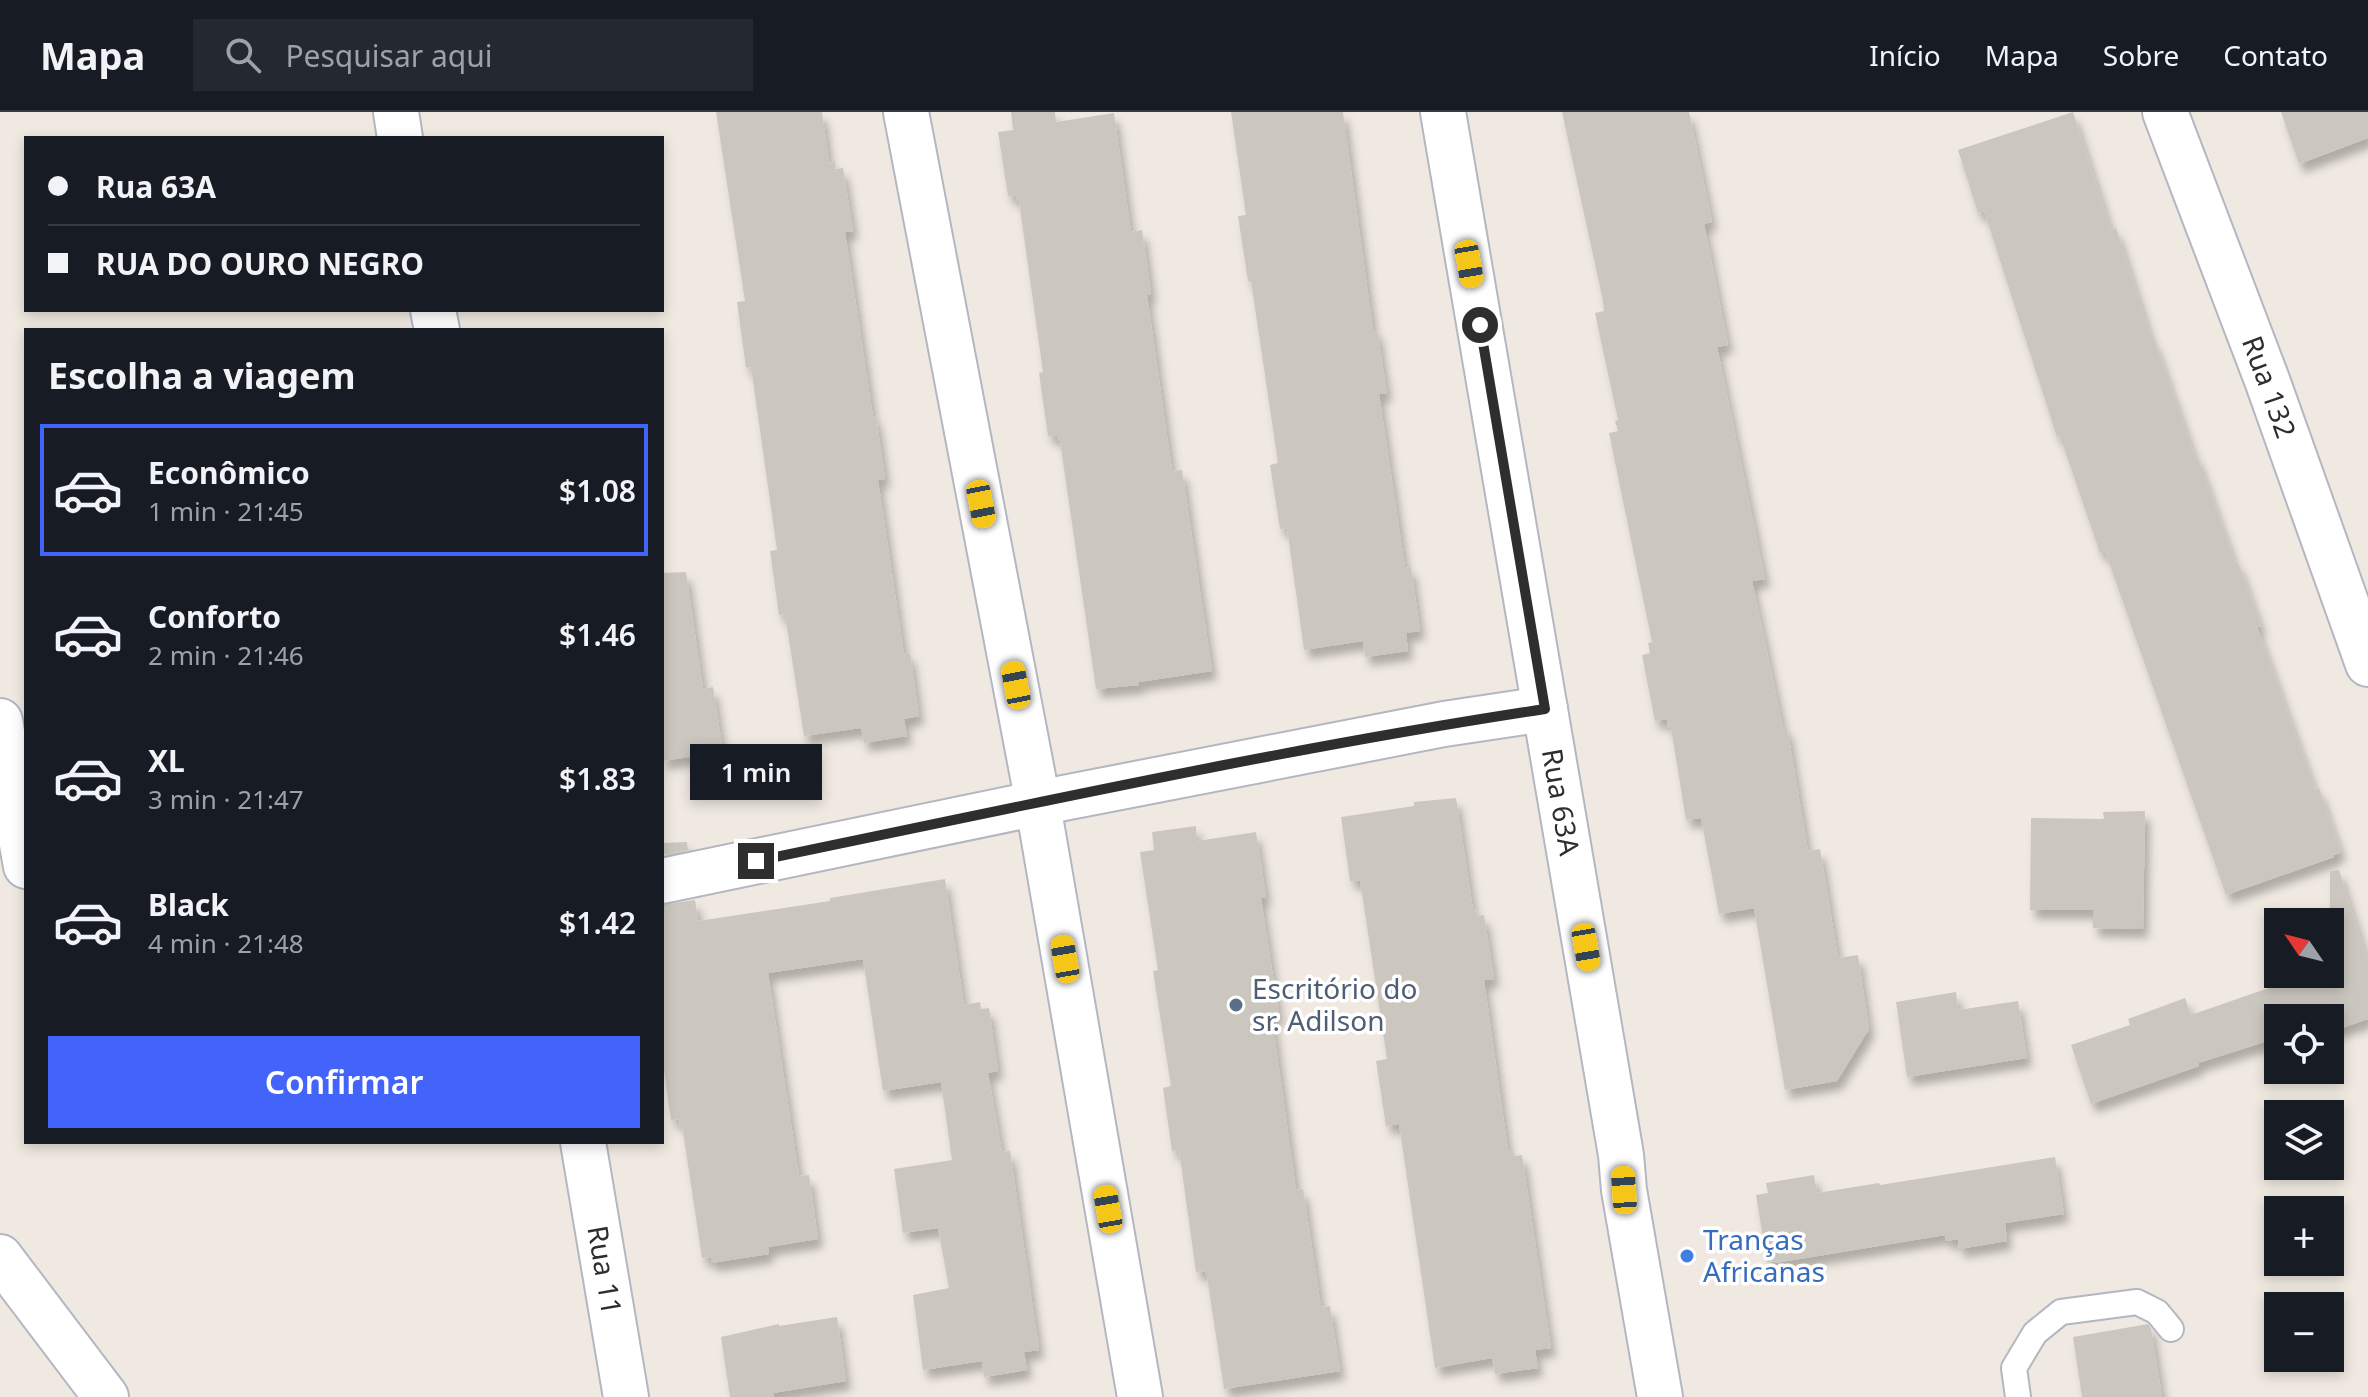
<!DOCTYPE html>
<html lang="pt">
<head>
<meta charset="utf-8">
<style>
	body { margin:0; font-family:"Noto Sans",sans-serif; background:#242831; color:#f1f3f6; height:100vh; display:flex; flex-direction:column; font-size:30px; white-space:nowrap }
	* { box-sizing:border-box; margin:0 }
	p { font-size:26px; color:#9ea1a6 }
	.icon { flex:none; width:44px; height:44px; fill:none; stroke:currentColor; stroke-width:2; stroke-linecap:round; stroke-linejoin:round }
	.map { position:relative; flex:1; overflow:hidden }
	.details { position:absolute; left:24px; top:216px; width:640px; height:816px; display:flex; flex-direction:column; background:#171b24; border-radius:0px; box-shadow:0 4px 12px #0003 }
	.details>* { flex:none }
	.top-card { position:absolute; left:24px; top:24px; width:640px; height:176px; border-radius:0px; box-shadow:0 4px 12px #0003; display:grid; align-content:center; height:176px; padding:0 24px; background:#171b24 }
	.needle { width:52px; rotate:305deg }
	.buttons { position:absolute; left:2264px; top:796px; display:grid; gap:16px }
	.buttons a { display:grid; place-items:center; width:80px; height:80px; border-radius:0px; background:#171b24; box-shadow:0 4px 12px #0003; font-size:40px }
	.end { position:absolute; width:36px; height:36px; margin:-18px; border:10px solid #2e2e2e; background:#fff; box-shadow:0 0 0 4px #fff }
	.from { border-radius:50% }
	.bubble { position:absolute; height:56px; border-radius:0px; background:#171b24; box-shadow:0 4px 12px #0003; font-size:26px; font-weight:600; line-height:56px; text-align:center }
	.car { position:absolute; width:24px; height:48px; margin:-24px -12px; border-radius:10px; box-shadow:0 0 6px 2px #0007; background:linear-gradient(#f5c518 24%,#345 0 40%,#f5c518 0 76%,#345 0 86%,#f5c518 0) }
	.top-card b { display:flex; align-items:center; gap:28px; height:76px; font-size:30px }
	.top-card b+b { border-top:2px solid #363941 }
	.top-card i { width:20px; height:20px; background:#f1f3f6 }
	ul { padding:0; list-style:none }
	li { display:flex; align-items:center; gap:24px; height:132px; margin:0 16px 12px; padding:0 8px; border:4px solid transparent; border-radius:0px }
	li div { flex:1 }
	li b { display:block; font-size:30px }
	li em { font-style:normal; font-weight:600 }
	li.current { border-color:#4264fb }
	li>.icon { width:72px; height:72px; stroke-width:1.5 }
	h2 { padding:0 24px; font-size:36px; line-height:96px }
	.button { display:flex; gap:16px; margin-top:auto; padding:16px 24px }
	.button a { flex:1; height:92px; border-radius:0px; background:#4264fb; color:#fff; font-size:32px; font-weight:600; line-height:92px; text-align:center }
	header { display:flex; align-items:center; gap:48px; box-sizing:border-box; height:112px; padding:0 40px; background:#171b24; border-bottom:2px solid #363941 }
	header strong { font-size:38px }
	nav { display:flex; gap:44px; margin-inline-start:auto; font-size:28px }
	.search { width:560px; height:72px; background:#242831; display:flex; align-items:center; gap:20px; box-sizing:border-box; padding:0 28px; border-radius:0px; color:#9ea1a6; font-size:30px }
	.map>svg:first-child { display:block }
	.building { fill:#cbc7bf; filter:url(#shadow) }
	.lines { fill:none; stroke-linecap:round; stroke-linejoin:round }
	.lane-casing { stroke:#b4b7c1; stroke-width:28 }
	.street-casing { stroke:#b4b7c1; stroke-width:48 }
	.secondary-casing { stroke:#b4b7c1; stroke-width:48 }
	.lane { stroke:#fff; stroke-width:24 }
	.street { stroke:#fff; stroke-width:44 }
	.secondary { stroke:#fff; stroke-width:44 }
	.route { stroke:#2e2e2e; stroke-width:10 }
	.service-dot { fill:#5c6f8a; stroke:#fff; stroke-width:3 }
	.shop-dot { fill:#3f7fe0; stroke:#fff; stroke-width:3 }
	.labels { text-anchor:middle; stroke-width:7; stroke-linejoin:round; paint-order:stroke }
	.street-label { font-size:28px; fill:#2e2e2e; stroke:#fff }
	.service-label { font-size:28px; fill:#4e5e75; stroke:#fff; text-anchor:start }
	.shop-label { font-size:28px; fill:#366cbe; stroke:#fff; text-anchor:start }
</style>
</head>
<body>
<header>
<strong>Mapa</strong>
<div class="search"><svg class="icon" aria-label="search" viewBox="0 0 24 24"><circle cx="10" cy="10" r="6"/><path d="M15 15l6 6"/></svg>Pesquisar aqui</div>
<nav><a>Início</a><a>Mapa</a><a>Sobre</a><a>Contato</a></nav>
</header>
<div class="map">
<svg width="2368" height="1285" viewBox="0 0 2368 1285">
	<defs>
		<filter id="shadow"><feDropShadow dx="5" dy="9" stdDeviation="4" flood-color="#0004"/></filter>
	</defs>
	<rect width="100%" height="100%" fill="#efe9e1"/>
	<!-- building -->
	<path class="building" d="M716,0H822L829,51L835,50V57L843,56L853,119L845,120L873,305L876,304L885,367L878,368L904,542L910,541L919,604L904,607L907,624L864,631L861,616L804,624L785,502L779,503L770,439L777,438L751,255L746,256L737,190L745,189Z
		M1011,0H1055L1056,10L1114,1L1131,120L1142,118L1151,182L1147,183L1172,359L1182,358L1212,559L1139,570V573L1096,577L1060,329H1057V323L1048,324L1039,261L1043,260L1019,89H1016V83L1008,84L998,20L1013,18Z
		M1231,0H1343L1373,218H1377L1387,281L1379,282L1405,456L1411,455L1420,519L1406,521L1408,539L1365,545L1363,529L1304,538L1287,416L1280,417L1270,353L1278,351L1251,169H1248L1238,104L1246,103Z
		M1562,0H1689L1712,110L1704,112L1728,233L1717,235L1765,467L1752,469L1783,616L1787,615L1808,739L1820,737L1838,846L1858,843L1869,917L1837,969L1785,978L1754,796L1719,802L1701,706L1686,708L1671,616H1668L1667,607L1655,609L1642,543L1650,541L1648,531L1652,530L1609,321L1618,319L1615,309L1618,308L1595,201L1604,199L1603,189Z
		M2073,0L2111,118L2116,116L2152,229L2154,228L2195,345L2197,344L2235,451L2238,450L2261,514L2257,515L2315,677L2319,676L2341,740L2334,743V745L2226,783L2105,439L2100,441L2060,324L2057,325L1984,99L1978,101L1958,38Z
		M2281,0H2368V26L2299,52Z
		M686,460L703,577L713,575L723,640L662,649V461Z
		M1456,686L1473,798L1475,797L1476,804L1484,803L1494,867L1484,868L1508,1039L1513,1038L1514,1044L1522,1043L1551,1236L1535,1238L1538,1256L1495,1262L1492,1246L1435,1256L1399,1012L1386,1014L1376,949L1387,947L1360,768L1350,769L1341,705L1414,694V690Z
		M2145,699L2143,817L2093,816V798H2030L2031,706L2104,707L2103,700Z
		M1196,714L1197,729L1256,720L1266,785L1261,786L1279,904L1272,906L1296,1078L1303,1077L1321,1195L1330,1194L1340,1259L1224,1277L1207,1165L1205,1159L1196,1160L1179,1038L1172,1039L1163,976L1171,974L1153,859L1158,858L1140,740L1154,738L1152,720Z
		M687,730L688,738L662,743V731Z
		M2339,758L2368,850V907L2330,920V906H2278V930L2277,926L2198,951L2199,954L2091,992L2071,933L2130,913L2128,907L2185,886L2191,903L2309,862H2330V759Z
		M945,767L964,893L980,890L981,897L989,896L998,959L988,961L1002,1040L1010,1039L1039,1238L1024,1240L1027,1258L984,1265L982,1249L923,1258L913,1183L949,1176L938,1116L903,1121L894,1057L952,1048L941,970L883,979L863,847L768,861L799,1064L809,1063L818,1127L768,1135L769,1142L711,1151V1145L702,1146L682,1013L680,1014L679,1007L671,1008L662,944V793L695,788L698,809L830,789V786Z
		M1956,880L1958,898L2018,889L2027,946L1907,965L1896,890Z
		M2055,1045L2064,1102L2005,1111L2007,1129L1959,1137L1958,1127L1946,1129L1945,1123L1775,1151V1149L1767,1150L1756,1083L1768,1081L1766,1071L1814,1063L1817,1081L1879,1071L1880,1073Z
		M837,1205L846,1269L773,1281L774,1285H730L721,1225L779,1212V1214Z
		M2148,1212L2151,1216L2162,1285H2082L2073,1225Z"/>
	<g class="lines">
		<defs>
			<path id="lane" d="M2018,1285L2014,1256L2035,1221L2061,1200L2137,1190L2157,1200L2171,1217"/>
			<g id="street">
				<path d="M396,0L400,26"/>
				<path d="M906,0L1034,670L1140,1285"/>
				<path id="s1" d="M2165,0L2267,268L2368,552"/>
				<path d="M433,198L437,218"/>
				<path d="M0,609L26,754"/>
				<path d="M662,769L1038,691L1444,612L1545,597"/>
				<path id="s2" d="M583,1030L626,1285"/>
				<path d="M0,1145L106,1285"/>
			</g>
			<g id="secondary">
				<path id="s3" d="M1443,0L1621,1043L1624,1078L1660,1285"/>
			</g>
		</defs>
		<!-- lane casing -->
		<use href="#lane" class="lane-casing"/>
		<!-- street casing -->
		<use href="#street" class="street-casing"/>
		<!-- secondary casing -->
		<use href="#secondary" class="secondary-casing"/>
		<!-- lane -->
		<use href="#lane" class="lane"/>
		<!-- street -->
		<use href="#street" class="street"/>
		<!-- secondary -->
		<use href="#secondary" class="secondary"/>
	</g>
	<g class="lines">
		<!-- route -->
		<path class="route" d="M756,749C1018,695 1280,637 1545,597L1480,213"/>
	</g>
	<!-- markers -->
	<circle class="service-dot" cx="1236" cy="893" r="8"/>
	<circle class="shop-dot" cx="1687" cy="1144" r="8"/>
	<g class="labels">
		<!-- street labels -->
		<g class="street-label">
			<text dy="10" stroke="none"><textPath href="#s1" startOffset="294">Rua 132</textPath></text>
			<text dy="10" stroke="none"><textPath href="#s3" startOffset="700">Rua 63A</textPath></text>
			<text dy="10" stroke="none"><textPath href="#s2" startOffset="130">Rua 11</textPath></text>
		</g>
		<!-- service labels -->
		<g class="service-label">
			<text x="1252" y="887">Escritório do<tspan x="1252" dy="32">sr. Adilson</tspan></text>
		</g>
		<!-- shop labels -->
		<g class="shop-label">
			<text x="1703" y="1138">Tranças<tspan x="1703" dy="32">Africanas</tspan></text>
		</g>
	</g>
</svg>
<div class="buttons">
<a><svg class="needle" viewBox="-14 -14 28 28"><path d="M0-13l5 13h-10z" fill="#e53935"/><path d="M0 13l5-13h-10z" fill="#9ea1a6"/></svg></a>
<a><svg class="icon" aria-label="locate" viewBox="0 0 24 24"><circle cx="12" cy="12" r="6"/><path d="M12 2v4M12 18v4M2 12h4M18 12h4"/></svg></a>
<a><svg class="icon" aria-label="layers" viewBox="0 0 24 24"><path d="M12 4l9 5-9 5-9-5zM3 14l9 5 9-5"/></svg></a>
<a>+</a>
<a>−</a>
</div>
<i class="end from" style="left:1480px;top:213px"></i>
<i class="end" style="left:756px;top:749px"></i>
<div class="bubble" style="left:690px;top:632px;width:132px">1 min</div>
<i class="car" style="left:1469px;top:152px;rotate:170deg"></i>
<i class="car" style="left:981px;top:392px;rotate:169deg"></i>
<i class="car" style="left:1016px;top:573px;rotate:349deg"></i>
<i class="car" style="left:1586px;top:835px;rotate:170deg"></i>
<i class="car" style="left:1065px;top:847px;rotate:350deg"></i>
<i class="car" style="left:1624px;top:1078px;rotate:356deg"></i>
<i class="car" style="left:1108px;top:1097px;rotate:350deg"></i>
<div class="top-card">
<b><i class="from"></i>Rua 63A</b>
<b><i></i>RUA DO OURO NEGRO</b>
</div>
<section class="details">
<h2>Escolha a viagem</h2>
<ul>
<li class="current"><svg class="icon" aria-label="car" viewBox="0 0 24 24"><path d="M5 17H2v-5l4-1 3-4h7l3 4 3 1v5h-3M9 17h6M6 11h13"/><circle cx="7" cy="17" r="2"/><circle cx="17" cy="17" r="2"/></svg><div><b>Econômico</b><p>1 min · 21:45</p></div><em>$1.08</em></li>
<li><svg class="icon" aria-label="car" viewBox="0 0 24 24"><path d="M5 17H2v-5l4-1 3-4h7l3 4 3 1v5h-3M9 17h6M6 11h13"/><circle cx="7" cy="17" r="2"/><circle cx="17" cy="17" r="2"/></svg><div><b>Conforto</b><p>2 min · 21:46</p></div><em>$1.46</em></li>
<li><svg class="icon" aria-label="car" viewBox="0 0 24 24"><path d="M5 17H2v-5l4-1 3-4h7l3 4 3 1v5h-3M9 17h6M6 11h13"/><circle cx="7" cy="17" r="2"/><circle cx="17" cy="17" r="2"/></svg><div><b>XL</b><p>3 min · 21:47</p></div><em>$1.83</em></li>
<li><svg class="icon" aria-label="car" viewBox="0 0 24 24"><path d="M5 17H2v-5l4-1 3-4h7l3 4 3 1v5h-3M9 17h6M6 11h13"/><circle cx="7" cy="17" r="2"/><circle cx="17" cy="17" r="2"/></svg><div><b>Black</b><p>4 min · 21:48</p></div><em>$1.42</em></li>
</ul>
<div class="button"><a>Confirmar</a></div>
</section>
</div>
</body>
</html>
